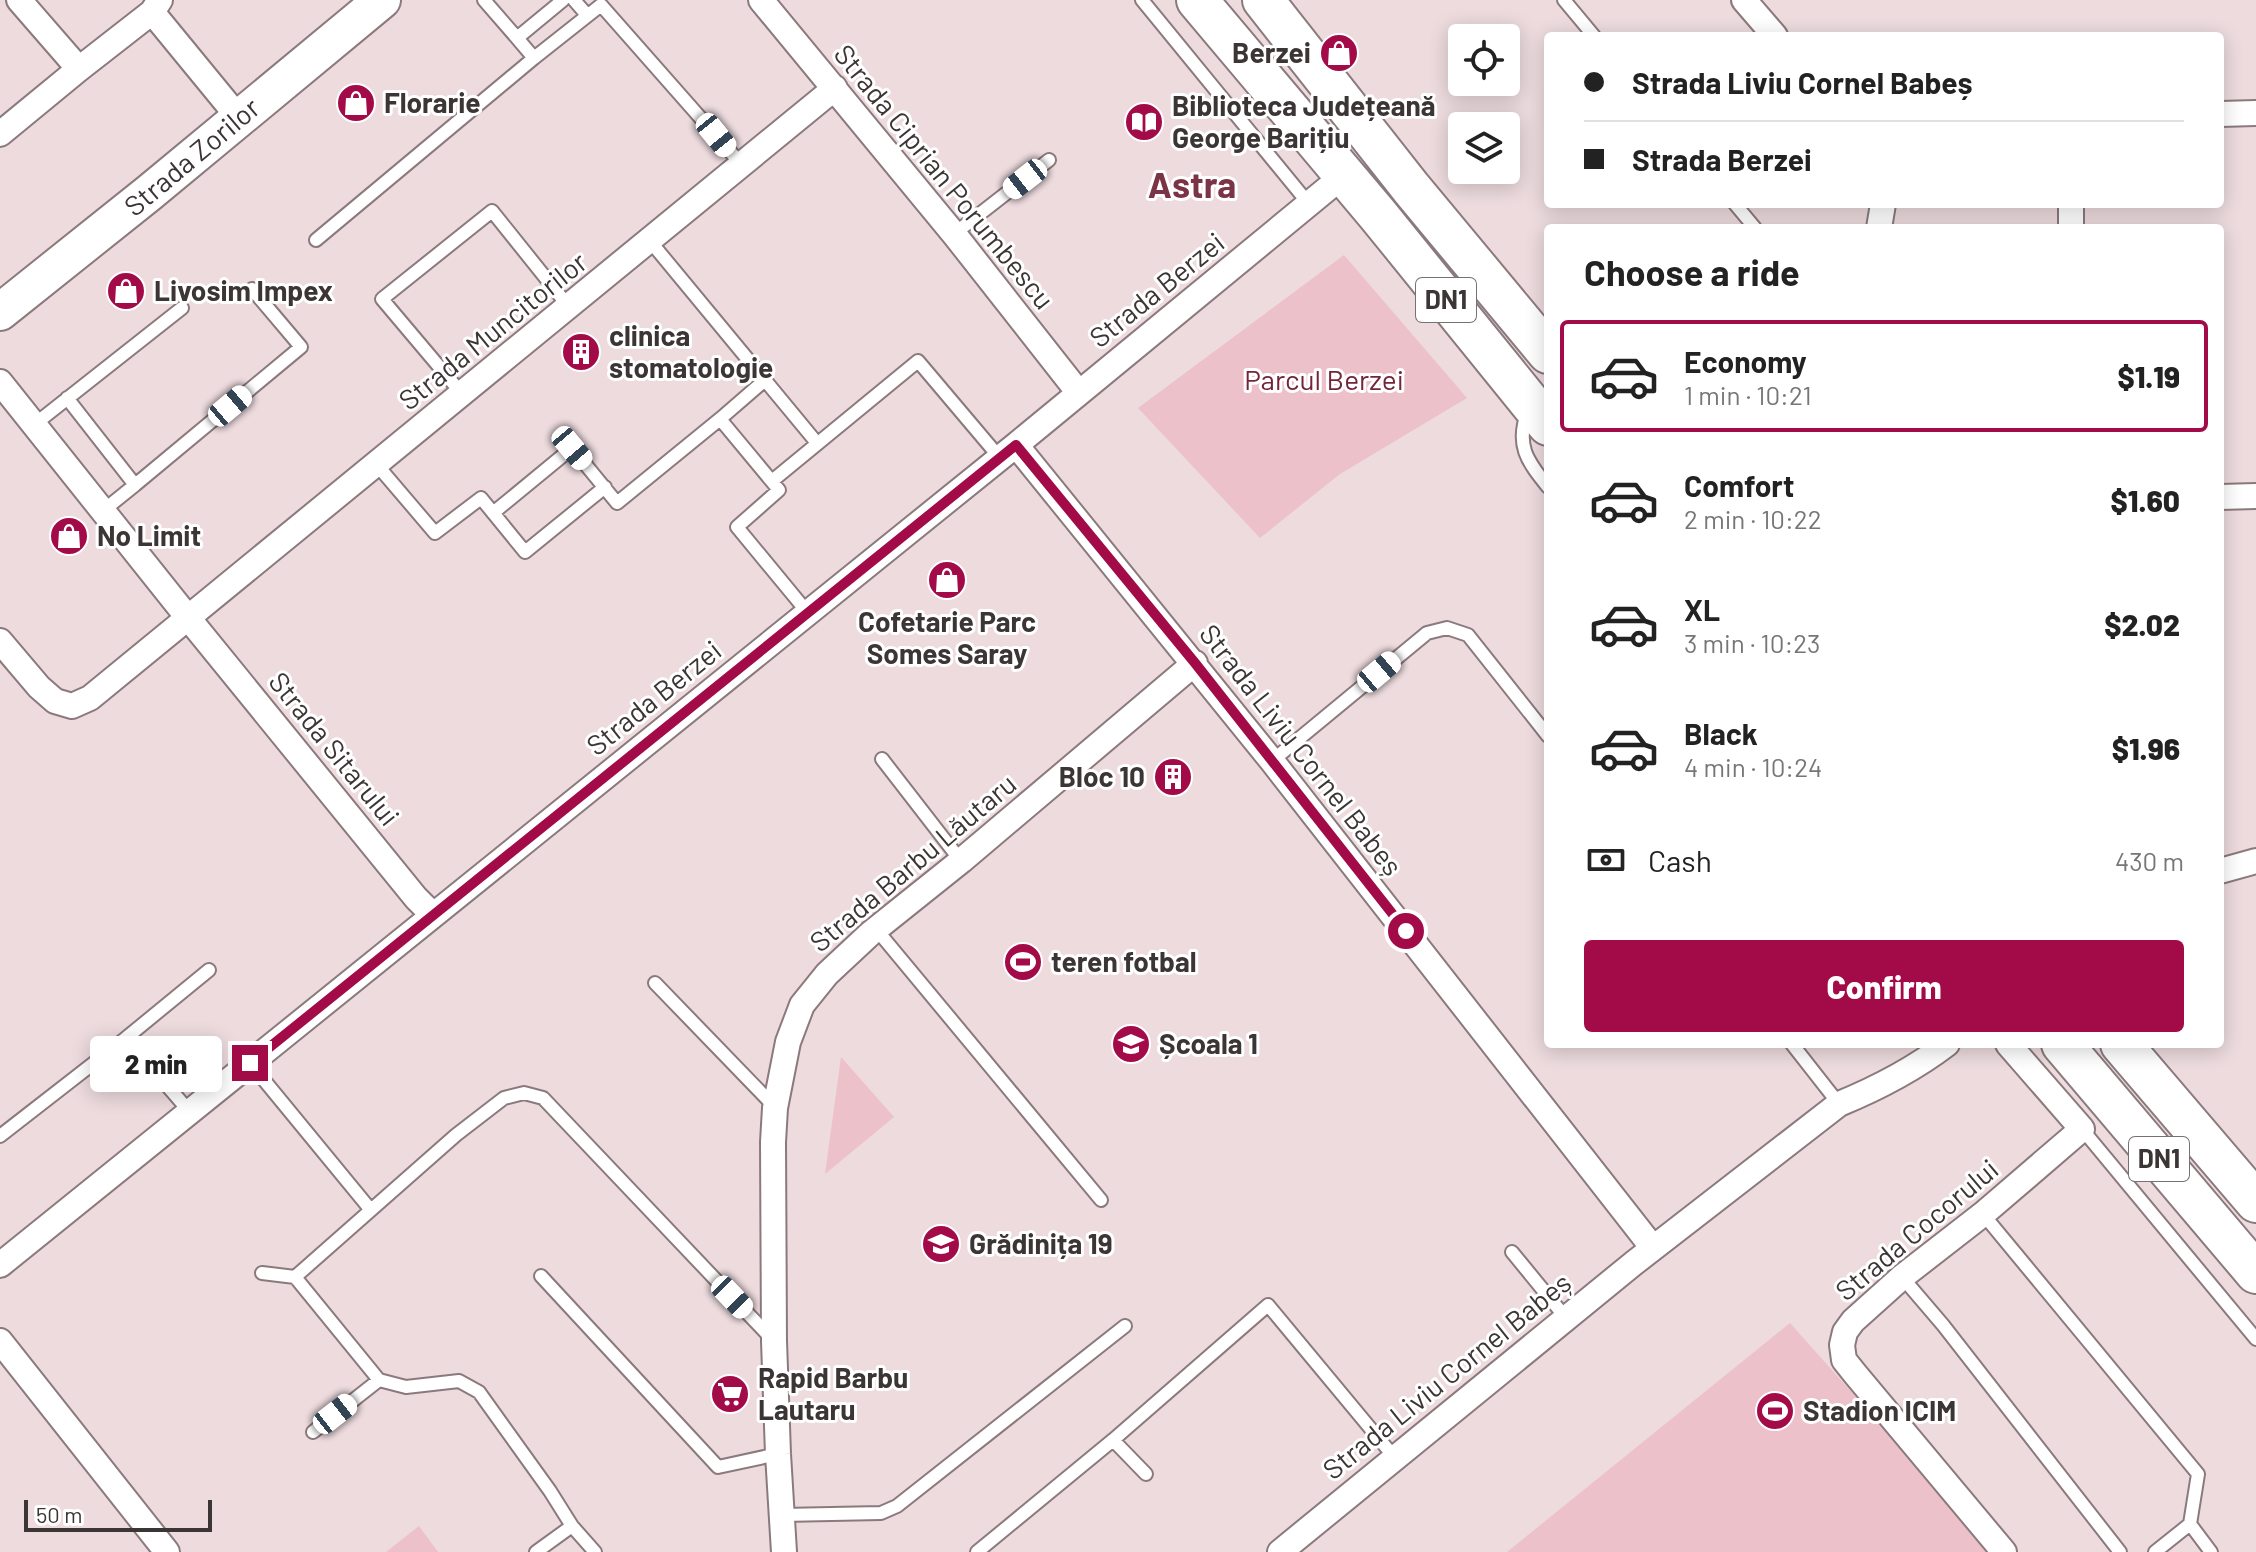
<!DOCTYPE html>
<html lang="en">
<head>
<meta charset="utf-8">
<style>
	body { margin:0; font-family:Barlow,sans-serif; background:#f6f6f6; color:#222; height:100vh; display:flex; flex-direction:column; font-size:30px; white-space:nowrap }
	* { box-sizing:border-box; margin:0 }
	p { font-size:26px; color:#767676 }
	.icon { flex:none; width:44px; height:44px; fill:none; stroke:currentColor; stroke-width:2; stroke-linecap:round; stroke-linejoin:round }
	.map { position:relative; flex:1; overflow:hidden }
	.drawer { position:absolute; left:1544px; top:224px; width:680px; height:824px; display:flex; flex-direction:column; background:#fff; border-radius:8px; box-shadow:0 4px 20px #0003 }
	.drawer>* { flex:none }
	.hud { position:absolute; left:1544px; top:32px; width:680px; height:176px; border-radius:8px; box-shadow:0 4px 20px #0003; display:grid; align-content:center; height:176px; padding:0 40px; background:#fff }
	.tools { position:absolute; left:1448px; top:24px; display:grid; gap:16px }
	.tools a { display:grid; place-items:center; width:72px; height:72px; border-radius:8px; background:#fff; box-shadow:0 4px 20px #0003; font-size:40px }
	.scale { position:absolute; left:24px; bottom:20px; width:188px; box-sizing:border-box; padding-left:8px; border:4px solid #3c3536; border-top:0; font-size:22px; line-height:28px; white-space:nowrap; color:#3c3536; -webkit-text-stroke:6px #fff; paint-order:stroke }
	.end { position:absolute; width:36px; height:36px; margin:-18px; border:10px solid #a30b48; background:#fff; box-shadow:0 0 0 4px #fff }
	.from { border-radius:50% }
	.bubble { position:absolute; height:56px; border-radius:8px; background:#fff; box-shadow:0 4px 20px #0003; font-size:26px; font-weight:800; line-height:56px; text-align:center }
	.car { position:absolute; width:24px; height:48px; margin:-24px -12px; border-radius:10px; box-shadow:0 0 6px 2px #0007; background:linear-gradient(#fff 24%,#345 0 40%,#fff 0 76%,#345 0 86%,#fff 0) }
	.hud b { display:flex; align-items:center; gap:28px; height:76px; font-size:30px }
	.hud b+b { border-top:2px solid #e0e0e0 }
	.hud i { width:20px; height:20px; background:#222 }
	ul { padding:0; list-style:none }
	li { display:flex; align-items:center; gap:24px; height:112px; margin:0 16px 12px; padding:0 24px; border:4px solid transparent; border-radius:8px }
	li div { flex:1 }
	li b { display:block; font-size:30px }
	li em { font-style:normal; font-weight:800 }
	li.current { border-color:#a30b48 }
	li>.icon { width:72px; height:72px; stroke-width:1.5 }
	h2 { padding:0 40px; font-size:36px; line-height:96px }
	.pay { display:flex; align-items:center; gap:20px; height:88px; padding:0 40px; font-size:30px }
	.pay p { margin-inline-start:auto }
	.primary-button { display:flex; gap:16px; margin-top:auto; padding:16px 40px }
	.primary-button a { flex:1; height:92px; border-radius:8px; background:#a30b48; color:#fff; font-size:32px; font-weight:800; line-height:92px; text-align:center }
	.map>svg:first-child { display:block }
	.green { fill:#edc1c9 }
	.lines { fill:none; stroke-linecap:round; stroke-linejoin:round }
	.lane-casing { stroke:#8b7a7d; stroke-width:16 }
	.street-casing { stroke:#8b7a7d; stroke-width:28 }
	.secondary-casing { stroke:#8b7a7d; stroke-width:40 }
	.primary-casing { stroke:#8b7a7d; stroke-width:44 }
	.lane { stroke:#fff; stroke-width:12 }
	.street { stroke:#fff; stroke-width:24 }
	.secondary { stroke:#fff; stroke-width:36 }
	.primary { stroke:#fff; stroke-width:40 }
	.route { stroke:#a30b48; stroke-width:10 }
	.labels { text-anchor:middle; stroke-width:6; stroke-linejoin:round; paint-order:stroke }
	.shield { fill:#fff; stroke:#767272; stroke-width:2 }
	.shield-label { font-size:26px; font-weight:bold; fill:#3c3536 }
	.poi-label { font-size:28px; font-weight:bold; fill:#3c3536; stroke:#fff; text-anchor:start }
	.street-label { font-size:28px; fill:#3c3536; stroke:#fff }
	.park-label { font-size:28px; fill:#72243a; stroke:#fff }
	.district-label { font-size:36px; font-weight:bold; fill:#7a3445; stroke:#fff }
</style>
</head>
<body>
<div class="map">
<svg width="2256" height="1552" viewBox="0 0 2256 1552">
	<rect width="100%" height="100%" fill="#eddbde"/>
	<!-- green -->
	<path class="green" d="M1344,255L1467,398L1340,474L1260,538L1138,408Z
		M841,1057L894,1117L825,1174Z
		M1790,1323L1947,1499L1991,1552H1507Z
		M419,1526L438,1552H386Z"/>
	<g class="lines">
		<defs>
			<path id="lane" d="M484,0L517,38
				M574,0L587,15
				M1142,0L1309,204
				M1564,0L1594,36
				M534,58L601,5L742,165
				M1735,204L1755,228
				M954,234L1049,160
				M316,240L534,58L517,38L563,0
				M650,241L817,443
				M463,395L382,299L492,211L569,307
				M67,398L135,485L104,510
				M1528,411C1515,445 1527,461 1548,487
				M720,419L765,380
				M35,424L182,308
				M377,465L435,533L481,498L525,552L605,487
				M772,481L918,361L1000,458
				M135,485L301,347L252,289
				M493,513L572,448L617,503L720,419L779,490L737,527L808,613
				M882,759L961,861
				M1272,761L1427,633L1447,628L1468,635L1548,736
				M876,929L1101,1200
				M655,983L775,1107
				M1792,1044L1839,1104
				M250,1063L370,1209
				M189,1111L126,1038L209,970
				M2082,1129L2256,1339
				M0,1136L126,1038
				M1983,1214L2198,1474L2190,1524L2155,1552
				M1512,1252L1566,1318
				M262,1273L295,1277
				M541,1276L718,1467L778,1454
				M1902,1277L1943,1325L2120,1552
				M313,1432L379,1380
				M1113,1440L1146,1474
				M782,1515L881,1513L897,1506L1125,1326
				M2190,1524L2211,1552
				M572,1526L550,1491L479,1392L459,1381L406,1387L379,1380L295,1277L456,1135L504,1098L524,1093L543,1098L772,1339
				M536,1552L572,1526L595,1552
				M977,1552L1113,1440L1268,1305L1395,1458"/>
			<path id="street" d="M19,0L79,69L152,12L160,0
				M761,0L954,234L1079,393
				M1744,0L1775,36
				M152,12L239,118
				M2220,114L2256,113
				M0,134L79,69
				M2071,204V228
				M1879,228L1883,204
				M0,382L189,619L416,898L433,915
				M1016,445L1272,761L1653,1248
				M2220,497L2256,496
				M0,641L39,687L55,701L72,706L90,698L835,88
				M2220,871L2256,861
				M0,1265L1016,445L1344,175
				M0,1341L167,1552
				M784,1552L778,1454L774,1341L773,1142L775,1108L788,1042L802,1005L827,974L871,933L961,861L1195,663
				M1280,1552L1634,1263L1839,1104C1878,1088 1913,1070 1947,1044
				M2004,1552L1856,1375L1844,1360L1842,1345L1845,1332L1853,1321L1902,1277L1983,1214L2082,1129L2008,1044"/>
			<path id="secondary" d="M0,312L149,193L382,0"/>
			<path id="primary" d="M1197,0L1378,215L1548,425
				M1263,0L1411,188L1548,353
				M2062,1044L2256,1273
				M2121,1044L2256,1202"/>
		</defs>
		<!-- lane casing -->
		<use href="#lane" class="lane-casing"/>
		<!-- street casing -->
		<use href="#street" class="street-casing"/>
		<!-- secondary casing -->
		<use href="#secondary" class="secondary-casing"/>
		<!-- primary casing -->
		<use href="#primary" class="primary-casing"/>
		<!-- lane -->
		<use href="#lane" class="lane"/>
		<!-- street -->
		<use href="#street" class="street"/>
		<!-- secondary -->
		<use href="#secondary" class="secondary"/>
		<!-- primary -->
		<use href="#primary" class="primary"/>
	</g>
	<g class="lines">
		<!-- route -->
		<path class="route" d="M250,1063L1016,445L1195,663L1406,931"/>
	</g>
	<!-- icons -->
	<defs>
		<symbol id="shop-disc" viewBox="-11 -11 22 22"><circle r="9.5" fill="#a30b48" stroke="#fff"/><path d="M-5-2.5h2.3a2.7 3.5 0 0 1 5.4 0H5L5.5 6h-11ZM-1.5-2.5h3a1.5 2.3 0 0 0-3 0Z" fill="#fff"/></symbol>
		<symbol id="library-disc" viewBox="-11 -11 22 22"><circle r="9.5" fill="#a30b48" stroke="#fff"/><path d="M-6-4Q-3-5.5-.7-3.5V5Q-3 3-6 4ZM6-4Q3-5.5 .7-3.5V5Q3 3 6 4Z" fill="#fff"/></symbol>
		<symbol id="building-disc" viewBox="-11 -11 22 22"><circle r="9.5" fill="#a30b48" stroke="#fff"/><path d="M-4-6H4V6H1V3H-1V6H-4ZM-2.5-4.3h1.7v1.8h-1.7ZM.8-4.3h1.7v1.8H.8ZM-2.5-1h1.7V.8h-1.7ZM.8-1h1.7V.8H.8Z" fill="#fff"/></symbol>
		<symbol id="stadium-disc" viewBox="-11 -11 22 22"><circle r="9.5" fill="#a30b48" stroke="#fff"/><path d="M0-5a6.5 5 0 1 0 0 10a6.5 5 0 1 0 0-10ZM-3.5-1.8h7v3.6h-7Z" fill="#fff"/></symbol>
		<symbol id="school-disc" viewBox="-11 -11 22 22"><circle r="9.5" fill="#a30b48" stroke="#fff"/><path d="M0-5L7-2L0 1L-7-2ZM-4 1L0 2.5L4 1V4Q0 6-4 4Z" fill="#fff"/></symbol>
		<symbol id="supermarket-disc" viewBox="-11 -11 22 22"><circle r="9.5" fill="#a30b48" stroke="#fff"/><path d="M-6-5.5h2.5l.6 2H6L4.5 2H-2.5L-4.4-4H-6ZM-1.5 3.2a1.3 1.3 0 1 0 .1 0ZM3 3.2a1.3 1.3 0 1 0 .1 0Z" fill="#fff"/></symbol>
	</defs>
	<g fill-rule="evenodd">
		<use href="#shop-disc" x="1317" y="31" width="44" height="44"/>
		<use href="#shop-disc" x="334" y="81" width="44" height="44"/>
		<use href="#library-disc" x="1122" y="100" width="44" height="44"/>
		<use href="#shop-disc" x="104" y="269" width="44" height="44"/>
		<use href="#building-disc" x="559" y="330" width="44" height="44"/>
		<use href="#shop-disc" x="47" y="514" width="44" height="44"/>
		<use href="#shop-disc" x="925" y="558" width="44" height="44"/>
		<use href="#building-disc" x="1151" y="755" width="44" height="44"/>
		<use href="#stadium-disc" x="1001" y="940" width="44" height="44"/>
		<use href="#school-disc" x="1109" y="1022" width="44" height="44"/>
		<use href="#school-disc" x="919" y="1222" width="44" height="44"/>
		<use href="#supermarket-disc" x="708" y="1372" width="44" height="44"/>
		<use href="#stadium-disc" x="1753" y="1389" width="44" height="44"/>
	</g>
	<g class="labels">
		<!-- shield labels -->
		<g class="shield">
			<rect x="1416" y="278" width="60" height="44" rx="6"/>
			<rect x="2129" y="1137" width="60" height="44" rx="6"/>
		</g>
		<g class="shield-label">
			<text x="1446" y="309">DN1</text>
			<text x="2159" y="1168">DN1</text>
		</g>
		<!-- poi labels -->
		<g class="poi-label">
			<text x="1311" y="63" text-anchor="end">Berzei</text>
			<text x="384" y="113">Florarie</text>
			<text x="1172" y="116">Biblioteca Județeană<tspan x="1172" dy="32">George Barițiu</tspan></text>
			<text x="154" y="301">Livosim Impex</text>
			<text x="609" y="346">clinica<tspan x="609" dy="32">stomatologie</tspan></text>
			<text x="97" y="546">No Limit</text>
			<text x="947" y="632" text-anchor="middle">Cofetarie Parc<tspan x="947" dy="32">Somes Saray</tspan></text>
			<text x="1145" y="787" text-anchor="end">Bloc 10</text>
			<text x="1051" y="972">teren fotbal</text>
			<text x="1159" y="1054">Școala 1</text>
			<text x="969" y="1254">Grădinița 19</text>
			<text x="758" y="1388">Rapid Barbu<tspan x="758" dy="32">Lautaru</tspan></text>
			<text x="1803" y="1421">Stadion ICIM</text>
		</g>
		<!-- street labels -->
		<g class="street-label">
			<text transform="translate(192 157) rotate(-40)" y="10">Strada Zorilor</text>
			<text transform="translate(944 177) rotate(51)" y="10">Strada Ciprian Porumbescu</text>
			<text transform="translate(1157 290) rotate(-39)" y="10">Strada Berzei</text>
			<text transform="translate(493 331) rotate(-39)" y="10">Strada Muncitorilor</text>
			<text transform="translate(654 698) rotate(-39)" y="10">Strada Berzei</text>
			<text transform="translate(334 749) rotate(51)" y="10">Strada Sitarului</text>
			<text transform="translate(1301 750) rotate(52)" y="10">Strada Liviu Cornel Babeș</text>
			<text transform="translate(913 863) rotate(-40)" y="10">Strada Barbu Lăutaru</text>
			<text transform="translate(1917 1230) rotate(-40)" y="10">Strada Cocorului</text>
			<text transform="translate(1447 1376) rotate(-39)" y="10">Strada Liviu Cornel Babeș</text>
		</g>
		<!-- park labels -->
		<g class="park-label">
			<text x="1324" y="390">Parcul Berzei</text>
		</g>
		<!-- district labels -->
		<g class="district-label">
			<text x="1192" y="198">Astra</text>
		</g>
	</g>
</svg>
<div class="tools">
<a><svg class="icon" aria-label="locate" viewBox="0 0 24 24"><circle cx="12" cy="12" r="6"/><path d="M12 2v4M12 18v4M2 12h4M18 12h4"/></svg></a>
<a><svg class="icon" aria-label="layers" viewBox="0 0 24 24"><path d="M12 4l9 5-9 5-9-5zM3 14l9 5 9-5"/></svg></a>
</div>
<div class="scale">50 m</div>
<i class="end from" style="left:1406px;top:931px"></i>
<i class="end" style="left:250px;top:1063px"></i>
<div class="bubble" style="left:90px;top:1036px;width:132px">2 min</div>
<i class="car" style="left:716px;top:135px;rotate:141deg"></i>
<i class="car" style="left:1025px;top:179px;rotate:232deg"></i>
<i class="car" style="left:230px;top:406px;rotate:50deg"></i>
<i class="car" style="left:572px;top:448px;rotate:140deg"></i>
<i class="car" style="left:1379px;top:672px;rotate:50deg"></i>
<i class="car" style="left:732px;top:1297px;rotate:136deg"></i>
<i class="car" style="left:335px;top:1414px;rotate:52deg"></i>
<div class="hud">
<b><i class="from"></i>Strada Liviu Cornel Babeș</b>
<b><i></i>Strada Berzei</b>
</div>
<section class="drawer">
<h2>Choose a ride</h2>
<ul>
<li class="current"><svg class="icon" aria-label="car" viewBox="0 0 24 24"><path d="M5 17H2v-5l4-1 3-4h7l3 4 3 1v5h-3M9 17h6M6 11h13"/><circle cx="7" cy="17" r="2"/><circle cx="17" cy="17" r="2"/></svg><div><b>Economy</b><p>1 min · 10:21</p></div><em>$1.19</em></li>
<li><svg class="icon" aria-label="car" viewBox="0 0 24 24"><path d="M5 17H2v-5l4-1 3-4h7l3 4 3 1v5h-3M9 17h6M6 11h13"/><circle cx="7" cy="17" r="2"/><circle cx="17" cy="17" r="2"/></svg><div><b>Comfort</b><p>2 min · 10:22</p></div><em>$1.60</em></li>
<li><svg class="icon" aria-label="car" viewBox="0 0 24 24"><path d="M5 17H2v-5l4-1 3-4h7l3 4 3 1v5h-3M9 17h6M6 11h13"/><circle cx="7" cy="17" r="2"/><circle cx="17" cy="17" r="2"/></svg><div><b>XL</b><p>3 min · 10:23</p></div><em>$2.02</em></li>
<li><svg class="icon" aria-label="car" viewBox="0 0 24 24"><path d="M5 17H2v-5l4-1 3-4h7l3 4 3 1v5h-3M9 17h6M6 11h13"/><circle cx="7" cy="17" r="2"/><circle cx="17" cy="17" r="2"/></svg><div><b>Black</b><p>4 min · 10:24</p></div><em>$1.96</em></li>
</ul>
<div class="pay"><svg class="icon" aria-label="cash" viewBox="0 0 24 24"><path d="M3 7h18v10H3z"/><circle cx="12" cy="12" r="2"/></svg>Cash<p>430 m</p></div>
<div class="primary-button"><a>Confirm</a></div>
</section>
</div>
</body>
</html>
